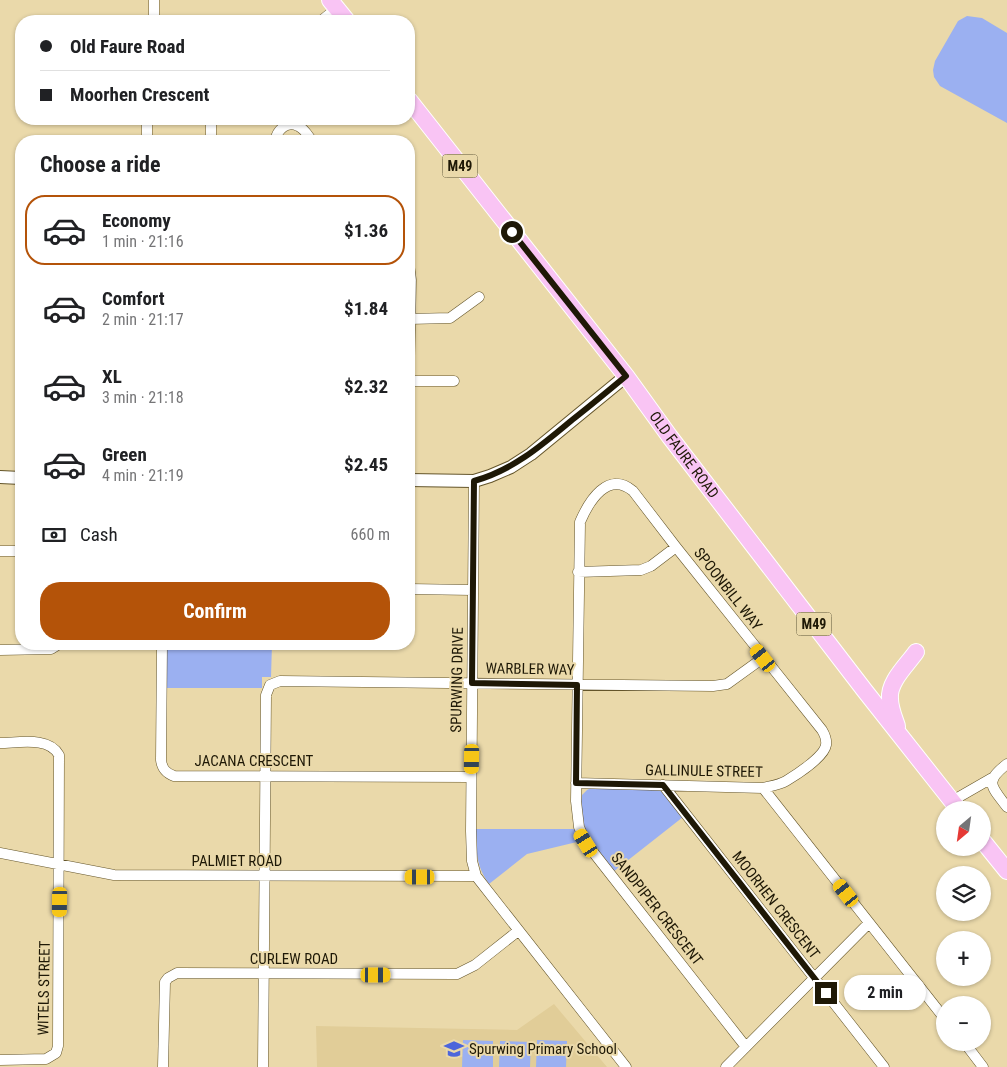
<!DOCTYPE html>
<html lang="en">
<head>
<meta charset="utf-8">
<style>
	body { margin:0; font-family:"Roboto Condensed",sans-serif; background:#f2f2f2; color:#202124; height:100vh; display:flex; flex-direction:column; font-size:19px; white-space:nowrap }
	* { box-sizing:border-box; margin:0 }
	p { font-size:16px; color:#757577 }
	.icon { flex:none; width:28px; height:28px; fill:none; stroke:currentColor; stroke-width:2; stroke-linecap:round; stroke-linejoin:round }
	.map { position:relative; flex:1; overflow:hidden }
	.panel { position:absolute; left:15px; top:135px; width:400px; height:515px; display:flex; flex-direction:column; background:#fff; border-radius:20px; box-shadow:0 1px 4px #0004 }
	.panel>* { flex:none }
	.hud { position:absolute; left:15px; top:15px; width:400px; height:110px; border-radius:20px; box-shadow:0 1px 4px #0004; display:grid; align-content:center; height:110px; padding:0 25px; background:#fff }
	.needle { width:32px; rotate:209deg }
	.controls { position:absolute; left:936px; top:801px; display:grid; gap:10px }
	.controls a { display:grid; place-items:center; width:55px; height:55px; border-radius:50%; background:#fff; box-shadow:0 1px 4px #0004; font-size:25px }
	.end { position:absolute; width:22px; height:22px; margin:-11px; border:6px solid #1e1806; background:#fff; box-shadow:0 0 0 2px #fff }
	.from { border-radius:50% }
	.bubble { position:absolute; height:35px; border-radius:18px; background:#fff; box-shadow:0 1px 4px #0004; font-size:16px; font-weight:700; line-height:35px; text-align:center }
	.car { position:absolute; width:15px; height:30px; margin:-15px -8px; border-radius:6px; box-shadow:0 0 4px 1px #0007; background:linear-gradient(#f5c518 24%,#345 0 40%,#f5c518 0 76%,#345 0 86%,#f5c518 0) }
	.hud b { display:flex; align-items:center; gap:18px; height:48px; font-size:19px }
	.hud b+b { border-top:1px solid #e0e0e0 }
	.hud i { width:12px; height:12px; background:#202124 }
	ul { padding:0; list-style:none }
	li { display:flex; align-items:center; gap:15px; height:70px; margin:0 10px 8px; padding:0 15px; border:2px solid transparent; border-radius:20px }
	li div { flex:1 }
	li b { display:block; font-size:19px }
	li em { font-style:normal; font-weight:700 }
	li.on { border-color:#b45309 }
	li>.icon { width:45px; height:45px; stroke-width:1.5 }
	h2 { padding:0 25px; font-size:22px; line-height:60px }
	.pay { display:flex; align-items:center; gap:12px; height:55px; padding:0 25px; font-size:19px }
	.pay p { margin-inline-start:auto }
	.action { display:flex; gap:10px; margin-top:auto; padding:10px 25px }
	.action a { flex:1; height:58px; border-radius:20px; background:#b45309; color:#fff; font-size:20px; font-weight:700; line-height:58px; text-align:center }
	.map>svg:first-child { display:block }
	.built { fill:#e1cd98 }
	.green { fill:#9bb0f1 }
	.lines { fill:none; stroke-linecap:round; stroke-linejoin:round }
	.minor-casing { stroke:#64552a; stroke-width:11 }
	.tertiary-casing { stroke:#64552a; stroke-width:14 }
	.primary-casing { stroke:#fff; stroke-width:18 }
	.minor { stroke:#fff; stroke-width:10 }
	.tertiary { stroke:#fff; stroke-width:12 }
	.primary { stroke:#f9c4f4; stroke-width:16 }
	.route { stroke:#1e1806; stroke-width:6 }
	.labels { text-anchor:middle; stroke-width:4; stroke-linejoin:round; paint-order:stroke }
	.shield { fill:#ead9aa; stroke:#5b5237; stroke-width:1 }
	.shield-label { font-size:14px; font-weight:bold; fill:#1e1806 }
	.street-label { font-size:15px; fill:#1e1806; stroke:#ead9aa }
	.poi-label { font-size:15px; fill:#1e1806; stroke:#ead9aa; text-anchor:start }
</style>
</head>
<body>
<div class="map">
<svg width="1007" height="1067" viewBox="0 0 1007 1067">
	<rect width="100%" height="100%" fill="#ead9aa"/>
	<!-- built -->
	<path class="built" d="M554,1004L607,1067H317L316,1026L517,1030Z"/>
	<!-- green -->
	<path class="green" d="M967,16L982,18L1007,33V123L940,86L934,77L933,70L935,61L958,21Z
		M166,644H272L271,677H262V688H166Z
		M591,788L655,789L660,790L683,817L613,872C596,849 576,826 582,795L587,790Z
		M476,829H575L581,841L527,854L489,884C476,866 476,850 476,829Z
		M463,1040L493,1041V1067H462Z
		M537,1040L567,1041L566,1067H536Z
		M500,1041L531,1042L530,1067H499Z"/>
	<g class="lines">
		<defs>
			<path id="minor" d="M154,0V21
				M321,21L337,8
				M211,119V141
				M147,141V119
				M275,141C277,130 287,120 298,126C305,129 308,136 312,141
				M409,264L411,280L409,381
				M409,319L450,318L479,297
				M409,381H454
				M474,481L471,831L472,861L476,876L626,1067
				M0,551H21
				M578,572L641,570L651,566L676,547
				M409,589L473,590
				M162,644L161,760C162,769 166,773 174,776L471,777
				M0,650L51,649L59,644
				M0,743C18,743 49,736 59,755L58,1046L56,1053L46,1059L0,1060
				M1007,764C984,782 991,786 1007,807
				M576,783L763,788C771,786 779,785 786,781C796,775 824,757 826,745C827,739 825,735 822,730L676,547L633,491C608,470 589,501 580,522L576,801L579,827L586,843L746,1047
				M663,785L884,1067
				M763,788L945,1019
				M952,801L992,778
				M0,853L114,875L476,876
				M964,1042L983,1067
				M163,1067L165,982L168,978L177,973L457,974L475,965L518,931
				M263,1067L266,695L270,685L280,681L713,686L727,684L763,658
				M726,1067L869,923"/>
			<path id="tertiary" d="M0,477L21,478
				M409,480L474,481L490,476L511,467L531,454L626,376"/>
			<g id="primary">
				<path d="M330,0L347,21"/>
				<path id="s1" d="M409,100L626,376L670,437L865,691L959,810"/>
				<path d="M897,726C894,717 890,708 890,699C888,682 907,665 916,652"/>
				<path d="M982,840L1007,871"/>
			</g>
		</defs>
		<!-- minor casing -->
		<use href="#minor" class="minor-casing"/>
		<!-- tertiary casing -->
		<use href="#tertiary" class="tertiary-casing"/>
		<!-- primary casing -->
		<use href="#primary" class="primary-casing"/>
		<!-- minor -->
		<use href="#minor" class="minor"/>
		<!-- tertiary -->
		<use href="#tertiary" class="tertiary"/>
		<!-- primary -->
		<use href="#primary" class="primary"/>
	</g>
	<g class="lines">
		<!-- route -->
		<path class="route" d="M512,232L626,376C608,391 590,406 572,420C541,446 513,470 474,481L472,683L577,685L576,783L663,785L826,993"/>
	</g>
	<!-- icons -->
	<defs>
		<symbol id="school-bare" viewBox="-9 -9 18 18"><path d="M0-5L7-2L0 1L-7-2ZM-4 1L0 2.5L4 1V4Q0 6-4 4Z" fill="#4d66db" stroke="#ead9aa" stroke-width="2.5" paint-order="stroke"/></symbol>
	</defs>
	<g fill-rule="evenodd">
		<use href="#school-bare" x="440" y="1035" width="28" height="28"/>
	</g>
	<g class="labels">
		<!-- shield labels -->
		<g class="shield">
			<rect x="442.5" y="154.5" width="35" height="23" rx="4"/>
			<rect x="796.5" y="612.5" width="35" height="23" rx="4"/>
		</g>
		<g class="shield-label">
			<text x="460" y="171">M49</text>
			<text x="814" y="629">M49</text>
		</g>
		<!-- street labels -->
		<g class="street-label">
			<text dy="5" stroke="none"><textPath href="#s1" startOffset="449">OLD FAURE ROAD</textPath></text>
			<text transform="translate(728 589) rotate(52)" y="5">SPOONBILL WAY</text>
			<text transform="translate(530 669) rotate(1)" y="5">WARBLER WAY</text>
			<text transform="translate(457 680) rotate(-89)" y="5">SPURWING DRIVE</text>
			<text x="254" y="766">JACANA CRESCENT</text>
			<text transform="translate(704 771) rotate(1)" y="5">GALLINULE STREET</text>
			<text x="237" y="866">PALMIET ROAD</text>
			<text transform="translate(776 905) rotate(52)" y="5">MOORHEN CRESCENT</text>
			<text transform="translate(657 909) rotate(52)" y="5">SANDPIPER CRESCENT</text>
			<text x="294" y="964">CURLEW ROAD</text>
			<text transform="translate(44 988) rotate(-89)" y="5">WITELS STREET</text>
		</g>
		<!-- poi labels -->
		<g class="poi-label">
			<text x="469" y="1054">Spurwing Primary School</text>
		</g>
	</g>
</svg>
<div class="controls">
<a><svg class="needle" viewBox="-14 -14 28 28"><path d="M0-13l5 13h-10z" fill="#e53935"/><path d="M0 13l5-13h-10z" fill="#757577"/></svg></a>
<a><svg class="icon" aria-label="layers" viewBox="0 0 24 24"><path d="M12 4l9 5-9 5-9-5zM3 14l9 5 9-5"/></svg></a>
<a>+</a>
<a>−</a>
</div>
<i class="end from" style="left:512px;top:232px"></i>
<i class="end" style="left:826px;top:993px"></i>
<div class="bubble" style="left:844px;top:975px;width:82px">2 min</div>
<i class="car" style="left:763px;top:658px;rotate:322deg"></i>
<i class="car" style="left:472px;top:759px;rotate:181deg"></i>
<i class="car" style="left:586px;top:843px;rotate:328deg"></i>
<i class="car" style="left:420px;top:877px;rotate:270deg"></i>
<i class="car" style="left:846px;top:893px;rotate:322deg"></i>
<i class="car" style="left:60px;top:902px;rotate:181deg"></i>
<i class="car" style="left:376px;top:975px;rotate:90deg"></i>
<div class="hud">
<b><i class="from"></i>Old Faure Road</b>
<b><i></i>Moorhen Crescent</b>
</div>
<section class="panel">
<h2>Choose a ride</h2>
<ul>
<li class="on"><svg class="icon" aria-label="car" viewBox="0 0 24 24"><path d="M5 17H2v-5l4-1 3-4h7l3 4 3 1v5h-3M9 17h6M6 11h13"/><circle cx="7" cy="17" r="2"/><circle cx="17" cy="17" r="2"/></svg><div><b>Economy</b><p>1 min · 21:16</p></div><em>$1.36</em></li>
<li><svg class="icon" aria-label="car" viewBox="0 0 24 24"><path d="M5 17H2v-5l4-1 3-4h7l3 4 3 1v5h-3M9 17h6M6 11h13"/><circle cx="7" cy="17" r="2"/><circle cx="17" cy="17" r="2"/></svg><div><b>Comfort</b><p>2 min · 21:17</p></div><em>$1.84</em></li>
<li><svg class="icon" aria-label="car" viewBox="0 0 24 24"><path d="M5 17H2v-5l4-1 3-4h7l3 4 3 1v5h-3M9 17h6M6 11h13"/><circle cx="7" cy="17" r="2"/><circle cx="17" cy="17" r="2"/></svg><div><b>XL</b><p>3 min · 21:18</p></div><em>$2.32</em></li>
<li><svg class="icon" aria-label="car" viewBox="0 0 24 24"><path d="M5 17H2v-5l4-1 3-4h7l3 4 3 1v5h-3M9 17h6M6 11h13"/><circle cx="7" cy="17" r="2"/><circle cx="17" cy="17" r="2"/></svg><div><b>Green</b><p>4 min · 21:19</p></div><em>$2.45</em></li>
</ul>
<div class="pay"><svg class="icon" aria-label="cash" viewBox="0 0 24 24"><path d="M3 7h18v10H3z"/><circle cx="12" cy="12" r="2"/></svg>Cash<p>660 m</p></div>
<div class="action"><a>Confirm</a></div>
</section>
</div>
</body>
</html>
